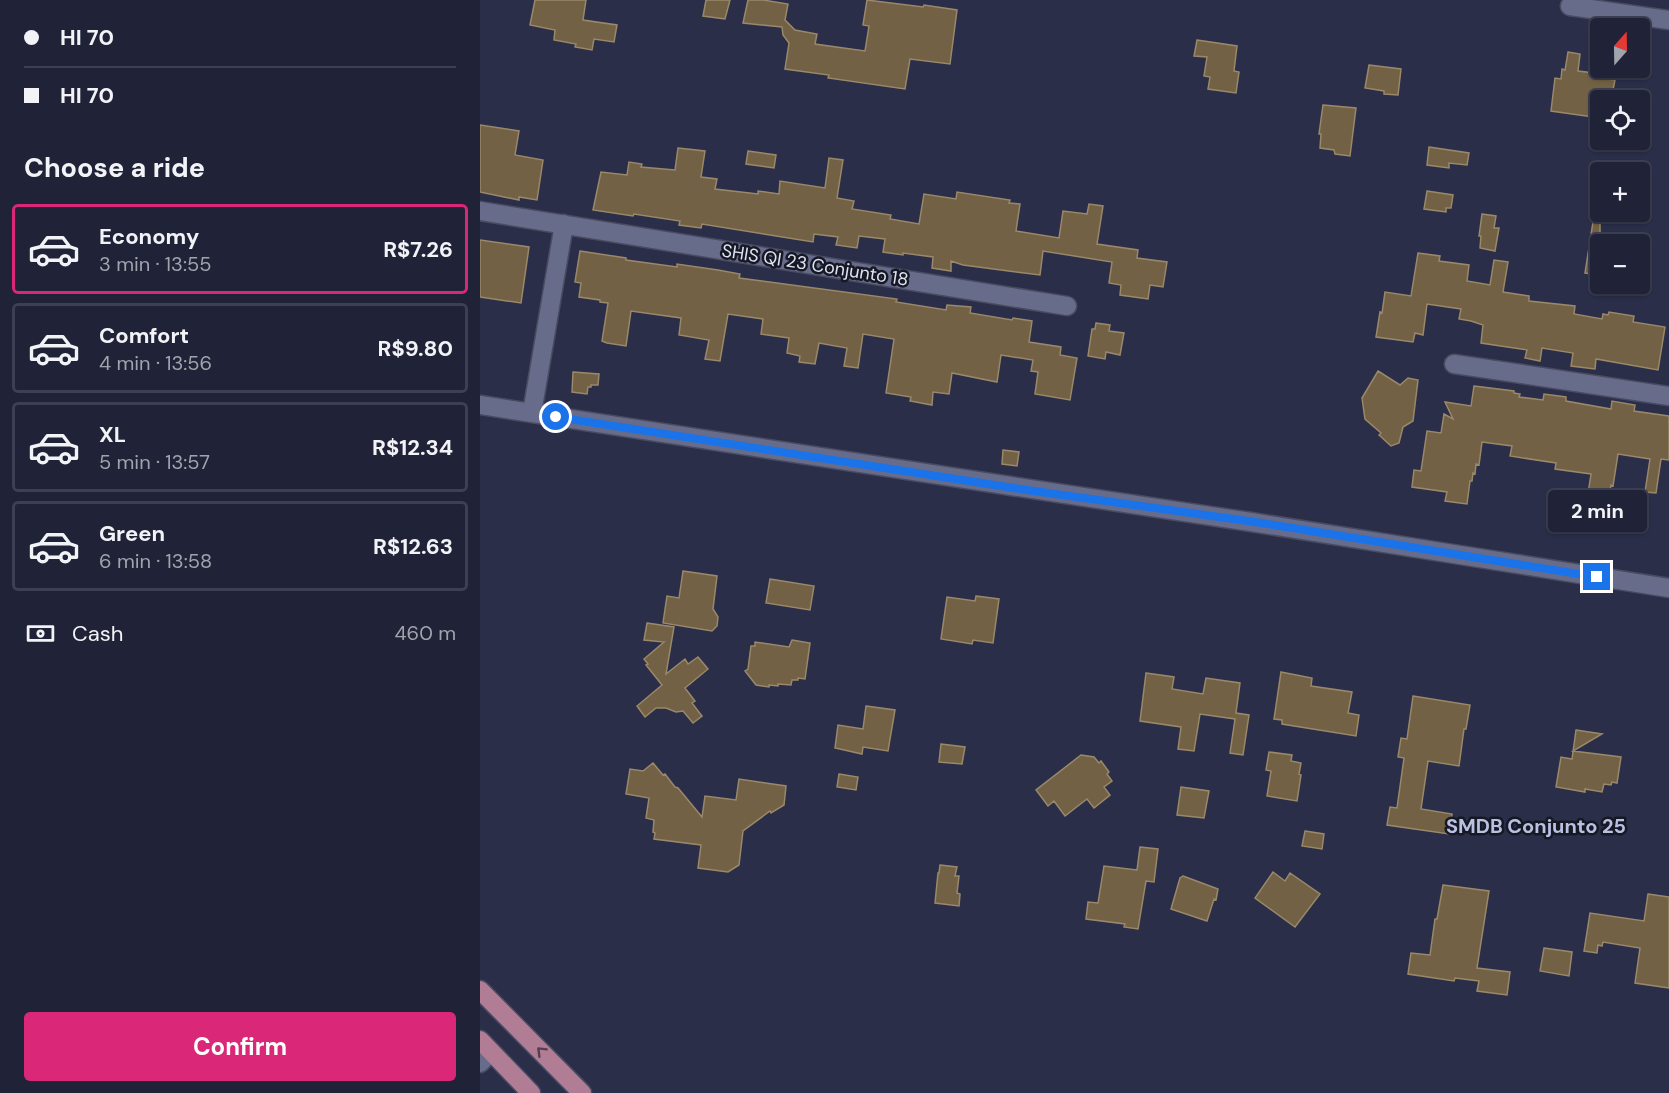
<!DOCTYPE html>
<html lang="en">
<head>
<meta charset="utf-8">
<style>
	body { margin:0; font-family:"DM Sans",sans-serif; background:#2d2f42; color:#f1f3f6; height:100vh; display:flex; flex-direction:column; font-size:22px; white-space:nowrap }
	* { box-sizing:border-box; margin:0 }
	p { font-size:20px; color:#a2a4ad }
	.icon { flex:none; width:33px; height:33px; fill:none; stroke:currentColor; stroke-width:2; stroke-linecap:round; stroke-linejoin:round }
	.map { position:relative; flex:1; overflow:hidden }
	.side { display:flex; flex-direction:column; background:#202237; width:480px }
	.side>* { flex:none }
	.banner { display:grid; align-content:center; height:132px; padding:0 24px; background:#202237 }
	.needle { width:39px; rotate:20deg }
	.fabs { position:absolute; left:1110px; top:18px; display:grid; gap:12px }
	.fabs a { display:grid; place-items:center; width:60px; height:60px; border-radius:6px; background:#202237; box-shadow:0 2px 4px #0004,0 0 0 2px #3d3f52; font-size:30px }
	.end { position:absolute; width:27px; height:27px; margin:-14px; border:8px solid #1a73e8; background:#fff; box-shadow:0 0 0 3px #fff }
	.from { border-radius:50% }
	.bubble { position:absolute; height:42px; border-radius:6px; background:#202237; box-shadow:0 2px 4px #0004,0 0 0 2px #3d3f52; font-size:20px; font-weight:700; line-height:42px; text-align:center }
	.banner b { display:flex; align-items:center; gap:21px; height:57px; font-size:22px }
	.banner b+b { border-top:2px solid #3d3f52 }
	.banner i { width:15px; height:15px; background:#f1f3f6 }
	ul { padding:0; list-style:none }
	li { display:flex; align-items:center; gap:18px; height:90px; margin:0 12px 9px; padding:0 12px; border:3px solid #3d3f52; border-radius:6px }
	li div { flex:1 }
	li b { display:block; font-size:22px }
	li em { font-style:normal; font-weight:700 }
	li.on { border-color:#db2777 }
	li>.icon { width:54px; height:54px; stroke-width:1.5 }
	h2 { padding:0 24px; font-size:27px; line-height:72px }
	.pay { display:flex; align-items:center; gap:15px; height:66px; padding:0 24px; font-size:22px }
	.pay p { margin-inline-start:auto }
	.cta { display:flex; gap:12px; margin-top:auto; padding:12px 24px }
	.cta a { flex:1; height:69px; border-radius:6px; background:#db2777; color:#fff; font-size:24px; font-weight:700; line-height:69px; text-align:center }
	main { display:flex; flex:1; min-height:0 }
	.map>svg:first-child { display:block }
	.building { fill:#726144; stroke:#9a886a; stroke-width:1.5 }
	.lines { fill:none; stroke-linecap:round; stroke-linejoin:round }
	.minor-casing { stroke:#494b61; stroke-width:21 }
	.major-casing { stroke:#494b61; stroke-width:21 }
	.minor { stroke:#686c8b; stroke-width:18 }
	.major { stroke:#b17d94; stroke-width:18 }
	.oneway { stroke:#544051 }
	.route { stroke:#1a73e8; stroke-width:8 }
	.labels { text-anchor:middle; stroke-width:5; stroke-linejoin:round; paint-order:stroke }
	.street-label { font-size:18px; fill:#dfe2f4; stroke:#161824 }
	.neighbourhood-label { font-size:20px; font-weight:bold; fill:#bac0e2; stroke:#161824 }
</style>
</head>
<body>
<main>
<section class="side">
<div class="banner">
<b><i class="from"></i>HI 70</b>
<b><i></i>HI 70</b>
</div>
<h2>Choose a ride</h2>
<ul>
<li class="on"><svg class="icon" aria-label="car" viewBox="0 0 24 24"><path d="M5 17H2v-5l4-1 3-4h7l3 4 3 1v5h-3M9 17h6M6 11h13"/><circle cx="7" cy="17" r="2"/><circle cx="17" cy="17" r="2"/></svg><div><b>Economy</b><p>3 min · 13:55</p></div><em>R$7.26</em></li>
<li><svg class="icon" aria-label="car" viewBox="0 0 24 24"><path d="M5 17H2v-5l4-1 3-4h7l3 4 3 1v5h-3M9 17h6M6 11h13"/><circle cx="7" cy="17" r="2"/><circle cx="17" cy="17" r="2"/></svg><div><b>Comfort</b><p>4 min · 13:56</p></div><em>R$9.80</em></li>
<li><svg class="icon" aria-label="car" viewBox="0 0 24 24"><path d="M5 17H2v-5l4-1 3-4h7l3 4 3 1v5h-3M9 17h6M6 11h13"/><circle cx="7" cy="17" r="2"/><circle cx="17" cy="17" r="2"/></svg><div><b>XL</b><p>5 min · 13:57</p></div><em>R$12.34</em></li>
<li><svg class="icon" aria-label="car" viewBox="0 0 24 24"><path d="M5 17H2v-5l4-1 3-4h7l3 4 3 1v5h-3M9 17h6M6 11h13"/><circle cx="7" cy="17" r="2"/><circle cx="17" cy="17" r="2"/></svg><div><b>Green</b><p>6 min · 13:58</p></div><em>R$12.63</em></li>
</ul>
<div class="pay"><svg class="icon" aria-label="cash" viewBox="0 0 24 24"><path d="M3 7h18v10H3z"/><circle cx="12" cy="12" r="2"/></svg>Cash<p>460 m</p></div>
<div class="cta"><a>Confirm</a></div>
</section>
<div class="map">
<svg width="1189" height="1093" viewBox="0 0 1189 1093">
	<rect width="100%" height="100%" fill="#2b2e49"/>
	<!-- building -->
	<path class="building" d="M55,0H106L103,20L137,25L134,42L114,39L112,50L95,47L96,44L74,40L75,30L50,25Z
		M226,0H250L245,19L223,16Z
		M268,0H283L308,4L305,20L315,30L337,34L335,44L385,51L389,26L383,25L387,0L443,7L444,5L477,10L470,64L430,59L425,89L348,78L349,75L305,69L309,43L303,35L302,27L263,23Z
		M717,40L757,46L754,71L759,72L756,93L728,89L730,77L724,76L727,57L714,56Z
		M1088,52L1100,54L1098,71L1114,73L1113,77L1135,80L1131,100H1120V118L1071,111L1075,78L1081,79L1082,69L1085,70Z
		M889,65L921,69L918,95L904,94V91L885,88Z
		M843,105L876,108L870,156L855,154L854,150L840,148L841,134H839Z
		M0,125L39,131L35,155L63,160L57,200L39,197V200L0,192Z
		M949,147L989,153L987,165L969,163V168L947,165Z
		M198,148L225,151L221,177L237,179L235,189L278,194V191L299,194L300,181L345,188L349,158L363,160L357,198L374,201L372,209L411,215L410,219L439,224L444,194L476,199L477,192L530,200L529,203L540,204L536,231L579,238L583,211L607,214L609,204L623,206L617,244L658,250L657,258L687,262L683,287L670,285L668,299L640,295L641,285L629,283L632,262L563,251L560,275L483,265L471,261V271L452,268L453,257L423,253V255L403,252L405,239L379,236L377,248L356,245L358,237L334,234L333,242L222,224L221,228L199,225L200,221L154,214L153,216L113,210L121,172L147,175L149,162L162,164L161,167L195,170Z
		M268,151L296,155L294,168L266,164Z
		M947,191L973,195L971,208H966V212L944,209Z
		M1002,214L1016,216L1014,228H1019L1015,251L1000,248L1001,236H999Z
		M1113,222H1120V275L1105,273Z
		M0,240L49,247L41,303L0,297Z
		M100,251L146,258V260L197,267V264L238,270L260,274L259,278L417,299L416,302L466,310L467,305L491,307L490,313L532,320L533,318L552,321L549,342L581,347L580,355L597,358L590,400L555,394L558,372L551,371L553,360L521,355L517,382L472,373L469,394L453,392L452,405L430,401L431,397L406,393L414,339L383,334L378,368L364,366L367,348L339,343L335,364L319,362L320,356L307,353L309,338L281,334L283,319L248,314L240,361L225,359L229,340L199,335L201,318L151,311L146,346L127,343L122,341L128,303L120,302V300L99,297L101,283L95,282Z
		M938,253L960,256L959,261L989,265L987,281L1010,285L1014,260L1028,262L1023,292L1049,296V301L1095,306L1094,314L1122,319L1123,314L1128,315L1129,312L1154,316L1153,322L1185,327L1178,370L1116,359L1115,369L1091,366L1093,353L1062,348L1060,361L1045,358L1047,350L1001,343L1003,325L991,321L979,319L981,309L947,304L943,335L935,333L933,342L896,337L900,312L902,313L905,292L931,296Z
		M616,323L630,325L629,331L644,333L640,355L626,352L625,359L608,356L612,329H615Z
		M898,371L920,385L928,378L938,380L933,421L923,427L919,443L911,446L899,435L901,433L885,419L882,398Z
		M93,372L119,374L118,385H111V387H108L107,394L92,392Z
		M994,386L1034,391V393L1040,394L1039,397L1063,400L1064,394L1086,397V401L1131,409L1132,401L1155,405L1154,411L1189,416V460L1181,459L1176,493L1165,492L1170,459L1138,454L1133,486L1131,485L1129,497L1108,494L1111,474L1075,469L1076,463L1030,456L1032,446L1002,442L999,465L996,464L995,474L993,473L992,481H990L987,504L965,501L967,492L932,487L934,470L941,471L947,431L961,433L964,414L973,419L965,402L991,406Z
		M523,450L539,452L537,466L522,464Z
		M203,571L237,576L233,609L238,617L237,626L232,631L183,623L187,596L199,598Z
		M290,579L334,586L330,610L286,603Z
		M496,596L519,599L513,643L493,640L492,644L461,639L467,597L495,601Z
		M167,623L194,627L186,674L205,659L208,664L218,657L228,669L205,688L215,701L212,703L222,716L213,723L203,711L196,712L186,708H176L165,717L157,706L182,685L166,665L168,664L164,659L184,642L164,640Z
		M312,640L330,643L325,679L318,678V680H312L311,685L298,684V686L289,685V687L276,685L265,671L268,669L271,646H275V642L309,647Z
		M801,672L832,678L831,686L872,692L868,713L879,715L876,736L802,724V720L794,719Z
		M666,673L694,677L692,689L723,694L726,678L760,683L756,713L769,715L763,755L750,753L755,719L720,714L714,751L698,749L701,727L660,721Z
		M933,696L990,705L986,729H984L979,766L948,761L941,809L972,814L969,834L907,825L910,807L917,808L924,758L918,757L921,738L927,739Z
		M386,706L415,710L408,751L383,747L382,754L355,748L358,725L383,729Z
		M1096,730L1122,734L1093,751L1141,757L1137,783L1132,782L1131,785L1124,784L1122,792L1105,789V792L1076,787L1081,757L1092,759Z
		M461,744L485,747L482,764L459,762Z
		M789,752L812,755L811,761L821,763L819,774L821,775L817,801L787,796L791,771L786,770Z
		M601,755L614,757L619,763L621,761L629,772L627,774L632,781L624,787L630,795L614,808L607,799L585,816L574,801L568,806L556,790Z
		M173,763L183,775L185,774L195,787L198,788L222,817L225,796L256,800L259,779L306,786L304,805L291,813L290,811L263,831L259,865L248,872L218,868L221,845L174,839L175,833L173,832L174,820L166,818L169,798L146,794L150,769L163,771Z
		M359,774L378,777L376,790L357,787Z
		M701,787L729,791L724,818L697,815Z
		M825,831L844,834L842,849L822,846Z
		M660,847L678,849L674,882L666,881L658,929L644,927L645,924L606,919L608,902L618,903L624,866L657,870Z
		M460,865L477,867L475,876H479L477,893L480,894L479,906L455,903L458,873H459Z
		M793,872L805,881L810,873L840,894L815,927L775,898Z
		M703,876L738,889L736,900L734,899L727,921L691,909L700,878Z
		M963,885L1009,891L997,968L1030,972L1027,995L997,991L999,981L975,978L974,981L928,974L931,953L950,955L955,919H957Z
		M1168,894L1189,897V988L1155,983L1160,948L1123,942L1122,946L1118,945L1117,953L1104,951L1110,913L1164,921Z
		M1064,948L1092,952L1089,976L1060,971Z"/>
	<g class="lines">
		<defs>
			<path id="minor" d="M1090,6L1189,20
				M0,211L587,306
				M974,364L1189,396
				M0,405C257,446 514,483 771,522C911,543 1049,567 1189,588
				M52,413L84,224
				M0,1063L11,1052"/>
			<path id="major" d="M0,990L102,1093
				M0,1040L51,1093"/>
		</defs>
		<!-- minor casing -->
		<use href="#minor" class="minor-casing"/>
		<!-- major casing -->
		<use href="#major" class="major-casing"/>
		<!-- minor -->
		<use href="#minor" class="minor"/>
		<!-- major -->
		<use href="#major" class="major"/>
	</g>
	<!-- one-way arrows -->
	<defs><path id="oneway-chevron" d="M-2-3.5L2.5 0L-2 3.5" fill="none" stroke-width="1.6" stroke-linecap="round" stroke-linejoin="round" transform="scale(1.5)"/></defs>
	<use class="oneway" href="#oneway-chevron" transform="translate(61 1051) rotate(-135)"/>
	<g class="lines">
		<!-- route -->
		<path class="route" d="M76,417L547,490L775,522L1117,577"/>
	</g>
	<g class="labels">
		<!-- street labels -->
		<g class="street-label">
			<text transform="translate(335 265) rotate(9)" y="6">SHIS QI 23 Conjunto 18</text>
		</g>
		<!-- neighbourhood labels -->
		<g class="neighbourhood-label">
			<text x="1056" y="833">SMDB Conjunto 25</text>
		</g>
	</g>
</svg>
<div class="fabs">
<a><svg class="needle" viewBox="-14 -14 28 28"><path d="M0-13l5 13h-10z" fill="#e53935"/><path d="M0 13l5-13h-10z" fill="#a2a4ad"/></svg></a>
<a><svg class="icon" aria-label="locate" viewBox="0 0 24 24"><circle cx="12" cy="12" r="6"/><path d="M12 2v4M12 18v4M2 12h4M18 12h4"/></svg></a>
<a>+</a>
<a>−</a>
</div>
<i class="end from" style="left:76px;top:417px"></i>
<i class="end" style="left:1117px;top:577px"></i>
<div class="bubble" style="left:1068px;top:490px;width:99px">2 min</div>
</div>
</main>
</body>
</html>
